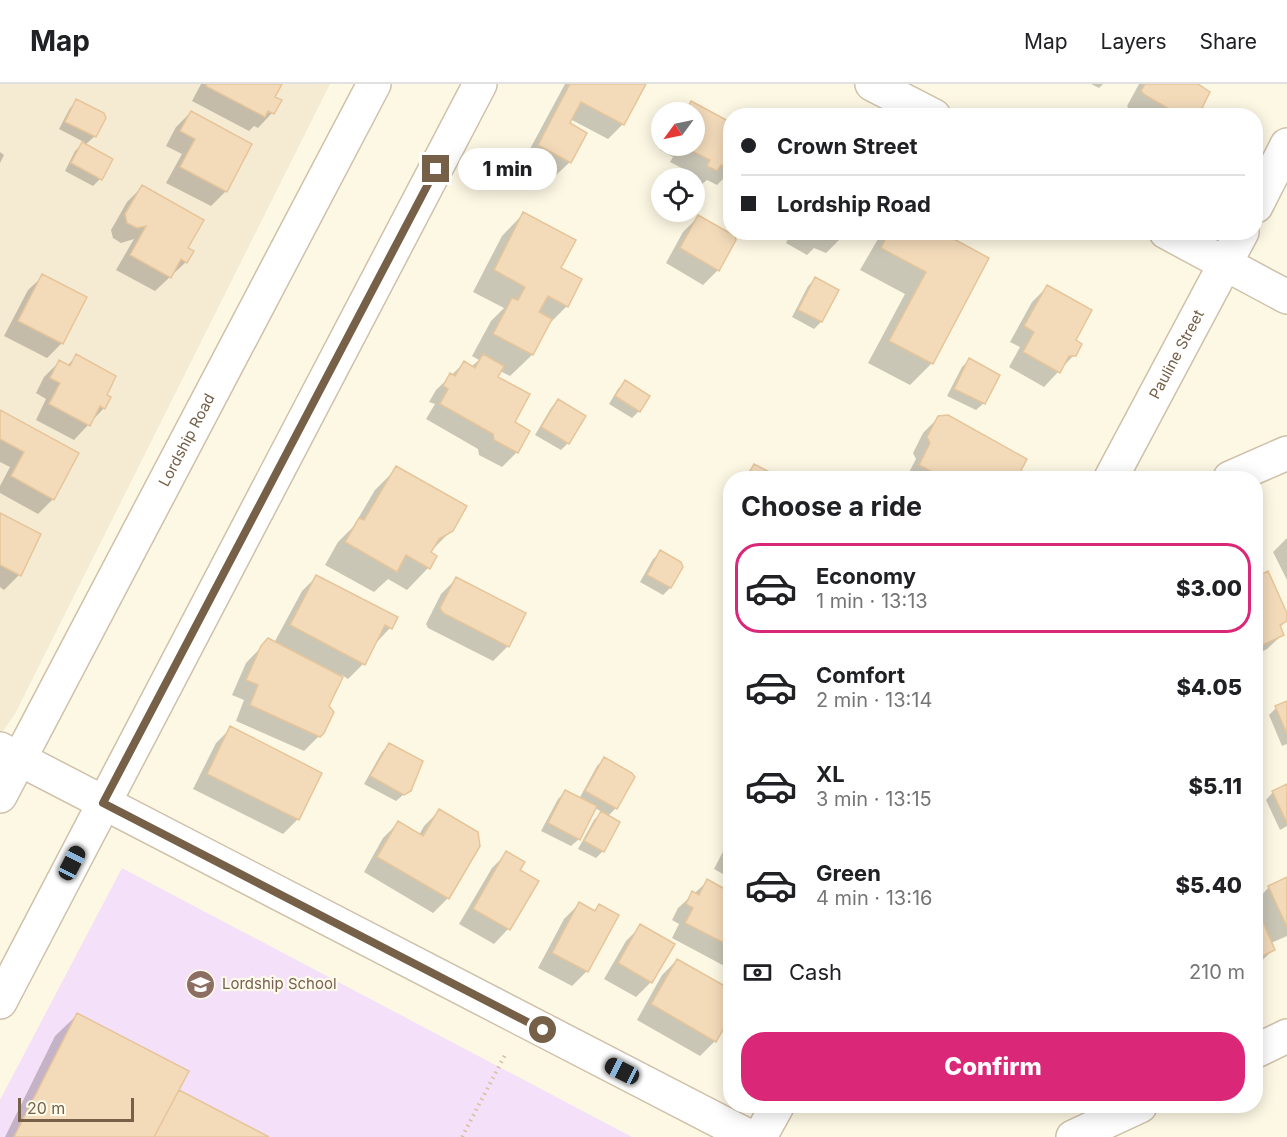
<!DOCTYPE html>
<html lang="en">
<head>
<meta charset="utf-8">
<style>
	body { margin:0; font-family:Inter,sans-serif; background:#f2f2f2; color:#202124; height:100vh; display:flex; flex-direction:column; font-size:22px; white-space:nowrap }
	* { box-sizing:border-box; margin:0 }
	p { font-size:20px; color:#757577 }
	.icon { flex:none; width:33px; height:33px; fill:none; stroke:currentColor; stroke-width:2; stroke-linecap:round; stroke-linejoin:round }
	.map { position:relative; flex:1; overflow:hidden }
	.side { position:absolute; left:723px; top:387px; width:540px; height:642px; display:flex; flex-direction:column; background:#fff; border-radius:24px; box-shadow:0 3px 15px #0003 }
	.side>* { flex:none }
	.banner { position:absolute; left:723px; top:24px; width:540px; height:132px; border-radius:24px; box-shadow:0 3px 15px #0003; display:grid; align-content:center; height:132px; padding:0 18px; background:#fff }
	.needle { width:39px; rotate:237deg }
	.controls { position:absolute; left:651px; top:18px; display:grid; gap:12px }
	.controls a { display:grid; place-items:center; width:54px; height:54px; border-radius:50%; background:#fff; box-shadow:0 3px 15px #0003; font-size:30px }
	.scale { position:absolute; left:18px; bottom:15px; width:116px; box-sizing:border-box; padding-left:6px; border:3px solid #766148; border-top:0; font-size:16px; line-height:21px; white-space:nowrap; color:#766148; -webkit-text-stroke:4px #fffbea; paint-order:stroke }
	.end { position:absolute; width:27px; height:27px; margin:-14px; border:8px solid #766148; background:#fff; box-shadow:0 0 0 3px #fff }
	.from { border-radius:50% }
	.bubble { position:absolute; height:42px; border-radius:21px; background:#fff; box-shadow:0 3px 15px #0003; font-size:20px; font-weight:800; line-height:42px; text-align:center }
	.car { position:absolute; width:18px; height:36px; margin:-18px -9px; border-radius:8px; box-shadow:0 0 4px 2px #0007; background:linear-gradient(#222 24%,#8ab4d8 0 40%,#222 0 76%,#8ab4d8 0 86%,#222 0) }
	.banner b { display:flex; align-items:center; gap:21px; height:57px; font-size:22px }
	.banner b+b { border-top:2px solid #e0e0e0 }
	.banner i { width:15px; height:15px; background:#202124 }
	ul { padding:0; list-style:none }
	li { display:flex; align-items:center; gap:18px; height:90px; margin:0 12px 9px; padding:0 6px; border:3px solid transparent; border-radius:24px }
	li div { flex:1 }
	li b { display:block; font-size:22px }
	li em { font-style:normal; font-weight:800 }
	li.active { border-color:#db2777 }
	li>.icon { width:54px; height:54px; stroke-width:1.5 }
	h2 { padding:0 18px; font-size:27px; line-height:72px }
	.pay { display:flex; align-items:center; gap:15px; height:66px; padding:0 18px; font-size:22px }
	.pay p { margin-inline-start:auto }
	.primary-button { display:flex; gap:12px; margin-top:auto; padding:12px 18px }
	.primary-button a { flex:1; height:69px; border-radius:24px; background:#db2777; color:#fff; font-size:24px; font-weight:800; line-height:69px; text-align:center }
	header { display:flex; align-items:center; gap:36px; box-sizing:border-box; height:84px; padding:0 30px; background:#fff; border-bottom:2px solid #e0e0e0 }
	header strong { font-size:28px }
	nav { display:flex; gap:33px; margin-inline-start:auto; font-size:21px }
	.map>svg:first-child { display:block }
	.residential { fill:#f5ebd2 }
	.education { fill:#f5e0f9 }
	.shadow { fill:#0003 }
	.building { fill:#f3dbba; stroke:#e6c59a; stroke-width:1.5 }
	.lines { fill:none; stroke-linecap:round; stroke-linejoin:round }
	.minor-casing { stroke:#cfc0aa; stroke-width:36 }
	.path { stroke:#d8bf9d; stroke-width:4; stroke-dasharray:1.5 4.5; stroke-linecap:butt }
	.minor { stroke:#fff; stroke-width:33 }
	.route { stroke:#766148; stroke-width:8 }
	.labels { text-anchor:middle; stroke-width:4.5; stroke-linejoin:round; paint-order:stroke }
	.street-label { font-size:15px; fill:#766148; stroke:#fffbea }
	.education-label { font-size:15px; fill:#785e54; stroke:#fffbea; text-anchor:start }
</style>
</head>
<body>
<header>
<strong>Map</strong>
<nav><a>Map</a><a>Layers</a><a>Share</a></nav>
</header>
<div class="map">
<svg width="1287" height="1053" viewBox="0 0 1287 1053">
	<rect width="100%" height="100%" fill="#fdf8e4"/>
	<!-- residential -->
	<path class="residential" d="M0,0H330L15,630L0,651Z"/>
	<!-- education -->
	<path class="education" d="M122,784L632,1053H0V1016Z"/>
	<!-- shadow -->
	<path class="shadow" d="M201,0H280L273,13L280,16L272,29L258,44L254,42L249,47L192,17Z
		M565,0H645L623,40L608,55L570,35L568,40L570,78L555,92L524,76Z
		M1091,0H1103L1099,4Z
		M1139,0H1196V32H1140L1130,26L1127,22Z
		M77,17L95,52L85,61L100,95L93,102L65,87L75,67L84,58L59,45L70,24Z
		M691,19L730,40V88L717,101L707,96L701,101L694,98L697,92L670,78L673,73L660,66L662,62H694V28H682Z
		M191,28L250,60L226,107L211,122L166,99L182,70L166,62L176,43Z
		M0,68L4,71L0,79Z
		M142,103L185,165L186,178L155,207L116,186L134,155L121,159L113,154L111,146L127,118Z
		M523,130L559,185L567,222L547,242L532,271L510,292L500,287L496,294L513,339L517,368L502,383L479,371L478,365L426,335L435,320L429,318L436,306L464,279L471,283L479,276L472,272L491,237L504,224L473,208L502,152Z
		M698,133L718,186L703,201L666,179L683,148Z
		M791,148H844L841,154L826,169L814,164L807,171L786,159Z
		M882,148H938L932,279L910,301L868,279L905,210L860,186Z
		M43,192L85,214L62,259L47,274L4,252L28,206Z
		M815,195L837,207L821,238L814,245L792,233L808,202Z
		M1047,203L1074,256V271L1044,303L1009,283L1020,263L1010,258L1032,218Z
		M76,272L105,311L104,324L74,356L36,336L46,315L36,309L44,293L59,278L67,282Z
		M969,276L984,319L976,326L947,312L962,283Z
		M625,298L639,327L632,334L609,320L618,305Z
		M558,316L568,359L561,366L535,351L551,324Z
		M0,328L53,415L38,430L0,409V402L10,383L0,378Z
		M939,333L1025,375L1015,394H906L916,375L913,369L923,349Z
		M754,381L778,394H744Z
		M397,384L452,446L429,469L428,484L407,506L388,495L374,508L325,481L338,458L353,443L375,406Z
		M0,431L19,491L4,506L0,503Z
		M1287,454V496L1273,468Z
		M661,468L670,504L663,511L640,498L653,475Z
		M1267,489L1287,533V536L1279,544L1282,551L1267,565L1256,571V494Z
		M316,493L390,544L376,559L363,580L348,595L342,591L327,623L323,648L304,667L236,637L244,616L232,611L246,579L268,556L274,559L302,507Z
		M456,495L508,562L493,577L428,544L426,540L441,510Z
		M1287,619V660L1282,662L1269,631L1276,624Z
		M231,644L298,735L283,750L193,705L216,659Z
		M389,661L409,706L396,717L364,700L382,668Z
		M604,675L616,724L607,733L603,767L596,774L578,765L594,736L602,728L595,724L579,755L571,762L541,747L558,715L565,708L579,715L597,682Z
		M1287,702V742L1280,746L1266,716L1273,708Z
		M439,727L448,814L433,829L364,788L383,754L398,739L419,751L424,742Z
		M730,754V794L714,785Z
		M507,769L518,787L536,797L508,845L494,860L459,840L492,784Z
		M1287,795V852L1271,859L1274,865L1256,882V834L1260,832L1256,817L1269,803Z
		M708,797L730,809V885L672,854L679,840L672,836L678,824Z
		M579,820L594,828L599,822L617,832L587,887L572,902L538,884L564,835Z
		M641,842L651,898L636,913L604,895L626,857Z
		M677,876L730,907V930L715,957L700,972L637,936L662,891Z
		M77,931L177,1007L265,1053H5L55,952Z"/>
	<!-- building -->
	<path class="building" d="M207,0H282L275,13L282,16L274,30L268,27L265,33L206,2Z
		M570,0H646L624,41L581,18L570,39L587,49L571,79L538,61Z
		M1145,0H1198L1210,8L1198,32H1181L1145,11L1141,7Z
		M76,15L104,29L106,34L96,53L65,38Z
		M691,17L730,38V86L721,81L717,87L707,82L710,76L684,63L694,62V28H685Z
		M191,27L252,60L227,108L180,83L195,55L180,47Z
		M82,58L113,75L102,96L71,79Z
		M142,101L204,136L188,164L194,167L187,179L181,175L171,194L130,171L146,142L137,144L127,139L125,130Z
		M523,128L576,156L561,184L582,195L568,223L548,212L539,228L552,235L533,271L493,250L512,214L518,216L525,203L494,186Z
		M698,131L735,152L736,156L719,187L680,164Z
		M889,148H941L989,174L933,280L889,257L926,188L881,164Z
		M42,190L87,213L63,260L18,237Z
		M815,193L839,206L822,238L798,226Z
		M1047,201L1092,226L1076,256L1082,260L1076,272H1069L1060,289L1023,268L1034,248L1024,242Z
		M76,270L116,292L107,311L111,313L105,325L100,322L90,342L49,320L60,299L50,294L59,276L70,282Z
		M483,270L504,282L498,293L530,310L515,338L530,347L518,369L494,356L493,350L440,320L448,305L443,302L450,289L455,292L464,277L475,284Z
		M969,274L1000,291L985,320L954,305Z
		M625,296L650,312L640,328L615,312Z
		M558,315L586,332L569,360L541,343Z
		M0,326L79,369L54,416L11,392L24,368L0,355Z
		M948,331L1027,375L1017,394H944L919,381L930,359L927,353L938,332Z
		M754,380L781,394H746Z
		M396,382L467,422L453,447L439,455L431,468L437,472L430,485L406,471L397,488L345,458L359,434L364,436Z
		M0,429L41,450L21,492L0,481Z
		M660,466L681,478L683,483L671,504L647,491Z
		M1268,487L1287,529V537L1280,541L1284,551L1256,564V493Z
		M316,491L398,533L392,545L385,541L365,581L290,541Z
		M456,493L526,529L509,563L443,529L440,524Z
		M268,554L343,593L329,622L334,628L324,649L320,653L250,621L258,601L246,596L261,562Z
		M1287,617V650L1275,622Z
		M230,642L322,689L299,736L207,690Z
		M389,659L423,677L411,707L404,711L370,692Z
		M604,673L632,689L635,693L617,725L585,707Z
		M1287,700V739L1272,707Z
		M565,706L597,722L580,756L548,739Z
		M439,725L478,748L480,762L449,815L377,773L398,737L423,752Z
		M601,727L620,738L604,768L584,757Z
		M506,767L525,778L520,786L539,797L510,846L473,825Z
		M1287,793V843L1268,802Z
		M707,795L730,808V862L685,839L693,824L686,820L692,807L699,811Z
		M579,818L595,827L599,820L619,831L588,888L552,869Z
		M1260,831L1275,866L1256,875V833Z
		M640,840L675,860L652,899L618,879Z
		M677,875L730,905V933L716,958L651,920Z
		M77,929L189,987L154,1053H14Z
		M179,1006L269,1053H154Z"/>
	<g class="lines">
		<defs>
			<g id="minor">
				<path d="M872,0L934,32"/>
				<path d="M1256,122L1287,61"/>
				<path d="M1166,148L1287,213"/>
				<path id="s1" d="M1111,394L1242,148"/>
				<path d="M1230,394L1287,369"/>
				<path d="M0,665L750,1053"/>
				<path id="s2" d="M0,712L374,0"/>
				<path d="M0,918L480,0"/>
				<path d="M1256,967L1287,952"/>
				<path d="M760,1053L777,1022"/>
				<path d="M1073,1053L1140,1022"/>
			</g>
		</defs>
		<!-- minor casing -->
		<use href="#minor" class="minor-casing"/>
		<!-- path -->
		<path class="path" d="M462,1053L506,969"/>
		<!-- minor -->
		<use href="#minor" class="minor"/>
	</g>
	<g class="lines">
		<!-- route -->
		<path class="route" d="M436,85L103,719L543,946"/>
	</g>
	<!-- icons -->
	<defs>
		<symbol id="school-disc" viewBox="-11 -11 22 22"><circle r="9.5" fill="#8d6e63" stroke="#fffbea"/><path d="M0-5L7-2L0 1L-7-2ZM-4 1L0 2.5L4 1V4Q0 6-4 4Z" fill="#fff"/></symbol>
	</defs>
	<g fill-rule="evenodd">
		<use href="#school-disc" x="184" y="884" width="33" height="33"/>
	</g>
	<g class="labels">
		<!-- street labels -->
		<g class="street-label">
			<text dy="5" stroke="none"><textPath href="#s1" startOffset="140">Pauline Street</textPath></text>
			<text dy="5" stroke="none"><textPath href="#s2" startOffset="402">Lordship Road</textPath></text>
		</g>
		<!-- education labels -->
		<g class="education-label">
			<text x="222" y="905">Lordship School</text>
		</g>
	</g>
</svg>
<div class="controls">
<a><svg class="needle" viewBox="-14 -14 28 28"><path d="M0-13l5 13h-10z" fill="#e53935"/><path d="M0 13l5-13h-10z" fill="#757577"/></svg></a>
<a><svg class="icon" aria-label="locate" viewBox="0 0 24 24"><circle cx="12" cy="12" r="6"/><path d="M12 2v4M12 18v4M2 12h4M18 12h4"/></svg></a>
</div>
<div class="scale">20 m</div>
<i class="end from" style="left:543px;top:946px"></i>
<i class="end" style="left:436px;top:85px"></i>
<div class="bubble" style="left:458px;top:64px;width:99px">1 min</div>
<i class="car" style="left:72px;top:779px;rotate:27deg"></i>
<i class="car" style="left:622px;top:987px;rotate:297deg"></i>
<div class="banner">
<b><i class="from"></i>Crown Street</b>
<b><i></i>Lordship Road</b>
</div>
<section class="side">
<h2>Choose a ride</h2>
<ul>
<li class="active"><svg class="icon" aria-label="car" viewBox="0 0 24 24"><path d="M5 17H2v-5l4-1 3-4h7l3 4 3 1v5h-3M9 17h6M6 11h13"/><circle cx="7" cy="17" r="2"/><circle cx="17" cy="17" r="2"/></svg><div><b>Economy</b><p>1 min · 13:13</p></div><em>$3.00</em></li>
<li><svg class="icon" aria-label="car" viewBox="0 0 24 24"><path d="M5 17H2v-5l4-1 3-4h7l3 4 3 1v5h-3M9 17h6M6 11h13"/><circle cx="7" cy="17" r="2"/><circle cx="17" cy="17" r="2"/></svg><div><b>Comfort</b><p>2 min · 13:14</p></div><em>$4.05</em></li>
<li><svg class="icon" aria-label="car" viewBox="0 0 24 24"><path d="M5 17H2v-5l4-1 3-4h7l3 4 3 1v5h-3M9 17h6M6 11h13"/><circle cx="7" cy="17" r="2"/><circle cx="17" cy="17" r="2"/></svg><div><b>XL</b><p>3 min · 13:15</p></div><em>$5.11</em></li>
<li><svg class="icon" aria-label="car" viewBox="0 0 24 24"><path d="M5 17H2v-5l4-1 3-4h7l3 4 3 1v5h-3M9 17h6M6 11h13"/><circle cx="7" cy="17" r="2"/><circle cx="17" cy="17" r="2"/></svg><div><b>Green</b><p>4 min · 13:16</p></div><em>$5.40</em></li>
</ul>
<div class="pay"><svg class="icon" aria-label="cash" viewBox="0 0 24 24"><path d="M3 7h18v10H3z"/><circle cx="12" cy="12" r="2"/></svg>Cash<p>210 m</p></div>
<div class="primary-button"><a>Confirm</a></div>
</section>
</div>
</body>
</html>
